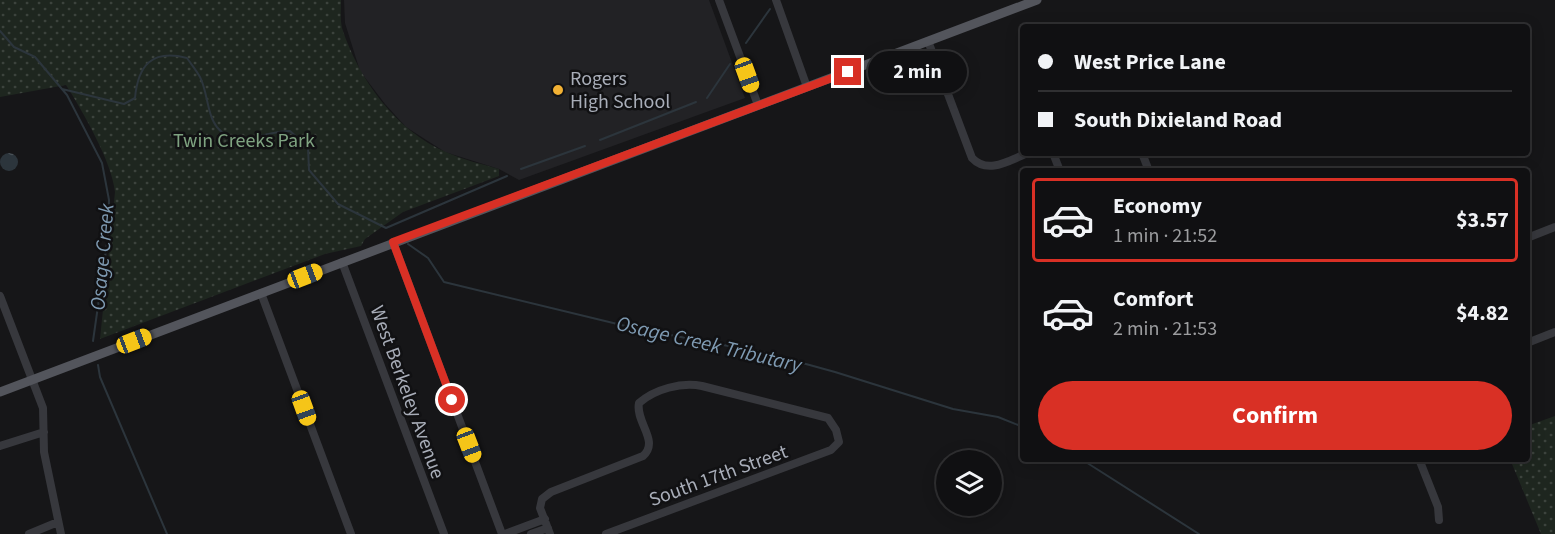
<!DOCTYPE html>
<html lang="en">
<head>
<meta charset="utf-8">
<style>
	body { margin:0; font-family:"Source Sans 3",sans-serif; background:#1e1e20; color:#f1f3f6; height:100vh; display:flex; flex-direction:column; font-size:22px; white-space:nowrap }
	* { box-sizing:border-box; margin:0 }
	p { font-size:20px; color:#9c9d9f }
	.icon { flex:none; width:33px; height:33px; fill:none; stroke:currentColor; stroke-width:2; stroke-linecap:round; stroke-linejoin:round }
	.map { position:relative; flex:1; overflow:hidden }
	.panel { position:absolute; left:1020px; top:168px; width:510px; height:294px; display:flex; flex-direction:column; background:#101012; border-radius:6px; box-shadow:0 3px 15px #0003,0 0 0 2px #303032 }
	.panel>* { flex:none }
	.hud { position:absolute; left:1020px; top:24px; width:510px; height:132px; border-radius:6px; box-shadow:0 3px 15px #0003,0 0 0 2px #303032; display:grid; align-content:center; height:132px; padding:0 18px; background:#101012 }
	.buttons { position:absolute; left:936px; top:450px; display:grid; gap:12px }
	.buttons a { display:grid; place-items:center; width:66px; height:66px; border-radius:50%; background:#101012; box-shadow:0 3px 15px #0003,0 0 0 2px #303032; font-size:30px }
	.end { position:absolute; width:27px; height:27px; margin:-14px; border:8px solid #d93025; background:#fff; box-shadow:0 0 0 3px #fff }
	.from { border-radius:50% }
	.bubble { position:absolute; height:42px; border-radius:21px; background:#101012; box-shadow:0 3px 15px #0003,0 0 0 2px #303032; font-size:20px; font-weight:700; line-height:42px; text-align:center }
	.car { position:absolute; width:18px; height:36px; margin:-18px -9px; border-radius:8px; box-shadow:0 0 4px 2px #0007; background:linear-gradient(#f5c518 24%,#345 0 40%,#f5c518 0 76%,#345 0 86%,#f5c518 0) }
	.hud b { display:flex; align-items:center; gap:21px; height:57px; font-size:22px }
	.hud b+b { border-top:2px solid #303032 }
	.hud i { width:15px; height:15px; background:#f1f3f6 }
	ul { padding:10px 0 0; list-style:none }
	li { display:flex; align-items:center; gap:18px; height:84px; margin:0 12px 9px; padding:0 6px; border:3px solid transparent; border-radius:6px }
	li div { flex:1 }
	li b { display:block; font-size:22px }
	li em { font-style:normal; font-weight:700 }
	li.on { border-color:#d93025 }
	li>.icon { width:54px; height:54px; stroke-width:1.5 }
	.primary-button { display:flex; gap:12px; margin-top:auto; padding:12px 18px }
	.primary-button a { flex:1; height:69px; border-radius:36px; background:#d93025; color:#fff; font-size:24px; font-weight:700; line-height:69px; text-align:center }
	.map>svg:first-child { display:block }
	.built { fill:#222225 }
	.green { fill:url(#green-dots) }
	.water { fill:url(#water-ripples) }
	.lines { fill:none; stroke-linecap:round; stroke-linejoin:round }
	.stream { stroke:#2c353c; stroke-width:2 }
	.minor { stroke:#37383d; stroke-width:8 }
	.major { stroke:#53555c; stroke-width:9 }
	.route { stroke:#d93025; stroke-width:8 }
	.poi-dot { fill:#f2b134; stroke:#111113; stroke-width:2 }
	.labels { text-anchor:middle; stroke-width:5; stroke-linejoin:round; paint-order:stroke }
	.poi-label { font-size:20px; fill:#a8adb8; stroke:#111113; text-anchor:start }
	.park-label { font-size:20px; fill:#7fa381; stroke:#111113 }
	.street-label { font-size:20px; fill:#a8adb8; stroke:#111113 }
	.water-label { font-size:21px; font-style:italic; fill:#7f9bb3; stroke:#111113 }
</style>
</head>
<body>
<div class="map">
<svg width="1555" height="534" viewBox="0 0 1555 534">
	<defs>
		<pattern id="green-dots" width="8" height="8" patternUnits="userSpaceOnUse" patternTransform="scale(1.5)"><rect width="8" height="8" fill="#1e261f"/><path d="M2 2h.1M6 6h.1" fill="none" stroke="#3c433d" stroke-width="1.8" stroke-linecap="round"/></pattern>
		<pattern id="water-ripples" width="26" height="14" patternUnits="userSpaceOnUse" patternTransform="scale(1.5)"><rect width="26" height="14" fill="#2c353c"/><path d="M2 4q2-2 4 0t4 0M15 11q2-2 4 0t4 0" fill="none" stroke="#485056"/></pattern>
	</defs>
	<rect width="100%" height="100%" fill="#161618"/>
	<!-- built -->
	<path class="built" d="M344,0H709L745,98L519,180L499,169L445,152L406,127L385,104L360,71L345,23Z"/>
	<!-- green -->
	<path class="green" d="M0,0H341C341,9 340,19 342,28C358,78 396,131 446,152C463,160 482,164 499,169V176L403,212L365,239L361,246L325,254L100,339L115,192C112,162 83,112 66,85L0,97Z
		M1555,416V534H1541L1510,459H1527V426Z"/>
	<!-- water -->
	<path class="water" d="M0 162a9 9 0 1 1 18 0a9 9 0 1 1-18 0Z"/>
	<g class="lines">
		<!-- stream -->
		<path class="stream" d="M0,31L14,47L35,57L67,95L102,163L109,200L108,236L93,341
			M746,43L770,9
			M62,89L124,104L135,98C138,65 152,49 187,58C191,64 196,70 200,77C212,100 203,142 249,138C263,136 275,131 290,131L308,147L309,170L338,204L386,228L507,176
			M707,98L730,64
			M600,140L696,102
			M521,169L585,146
			M408,244L428,258L444,282L638,329L766,353L835,372L953,409L998,417L1023,427
			M98,365L100,377L167,534
			M1081,459L1199,534"/>
		<!-- minor -->
		<path class="minor" d="M719,0L758,105
			M776,0L807,87
			M928,41L972,158C988,175 1010,160 1028,153
			M1053,153L1060,171
			M1142,153L1149,171
			M1527,238L1555,227
			M393,242L502,534
			M342,262L444,534
			M261,293L351,534
			M0,296L43,408L44,452L61,534
			M1527,343L1555,332
			M0,446L44,432
			M1419,459L1438,507L1439,520
			M29,534L58,522
			M505,534L545,519
			M531,534L548,528
			M550,534L540,508L542,499L551,492L643,456C660,441 635,422 639,403C655,389 681,382 702,386L828,418L836,430L839,442L831,450L606,534"/>
		<!-- major -->
		<path class="major" d="M0,392L1037,0"/>
	</g>
	<g class="lines">
		<!-- route -->
		<path class="route" d="M452,400L393,242L848,72"/>
	</g>
	<!-- markers -->
	<circle class="poi-dot" cx="558" cy="90" r="6"/>
	<g class="labels">
		<!-- poi labels -->
		<g class="poi-label">
			<text x="570" y="85">Rogers<tspan x="570" dy="23">High School</tspan></text>
		</g>
		<!-- park labels -->
		<g class="park-label">
			<text x="244" y="147">Twin Creeks Park</text>
		</g>
		<!-- street labels -->
		<g class="street-label">
			<text transform="translate(408 392) rotate(70)" y="7">West Berkeley Avenue</text>
			<text transform="translate(718 475) rotate(-20)" y="7">South 17th Street</text>
		</g>
		<!-- water labels -->
		<g class="water-label">
			<text transform="translate(102 257) rotate(-85)" y="7">Osage Creek</text>
			<text transform="translate(709 344) rotate(13)" y="7">Osage Creek Tributary</text>
		</g>
	</g>
</svg>
<div class="buttons">
<a><svg class="icon" aria-label="layers" viewBox="0 0 24 24"><path d="M12 4l9 5-9 5-9-5zM3 14l9 5 9-5"/></svg></a>
</div>
<i class="end from" style="left:452px;top:400px"></i>
<i class="end" style="left:848px;top:72px"></i>
<div class="bubble" style="left:868px;top:51px;width:99px">2 min</div>
<i class="car" style="left:747px;top:75px;rotate:160deg"></i>
<i class="car" style="left:305px;top:276px;rotate:69deg"></i>
<i class="car" style="left:134px;top:341px;rotate:69deg"></i>
<i class="car" style="left:304px;top:408px;rotate:160deg"></i>
<i class="car" style="left:469px;top:445px;rotate:159deg"></i>
<div class="hud">
<b><i class="from"></i>West Price Lane</b>
<b><i></i>South Dixieland Road</b>
</div>
<section class="panel">
<ul>
<li class="on"><svg class="icon" aria-label="car" viewBox="0 0 24 24"><path d="M5 17H2v-5l4-1 3-4h7l3 4 3 1v5h-3M9 17h6M6 11h13"/><circle cx="7" cy="17" r="2"/><circle cx="17" cy="17" r="2"/></svg><div><b>Economy</b><p>1 min · 21:52</p></div><em>$3.57</em></li>
<li><svg class="icon" aria-label="car" viewBox="0 0 24 24"><path d="M5 17H2v-5l4-1 3-4h7l3 4 3 1v5h-3M9 17h6M6 11h13"/><circle cx="7" cy="17" r="2"/><circle cx="17" cy="17" r="2"/></svg><div><b>Comfort</b><p>2 min · 21:53</p></div><em>$4.82</em></li>
</ul>
<div class="primary-button"><a>Confirm</a></div>
</section>
</div>
</body>
</html>
